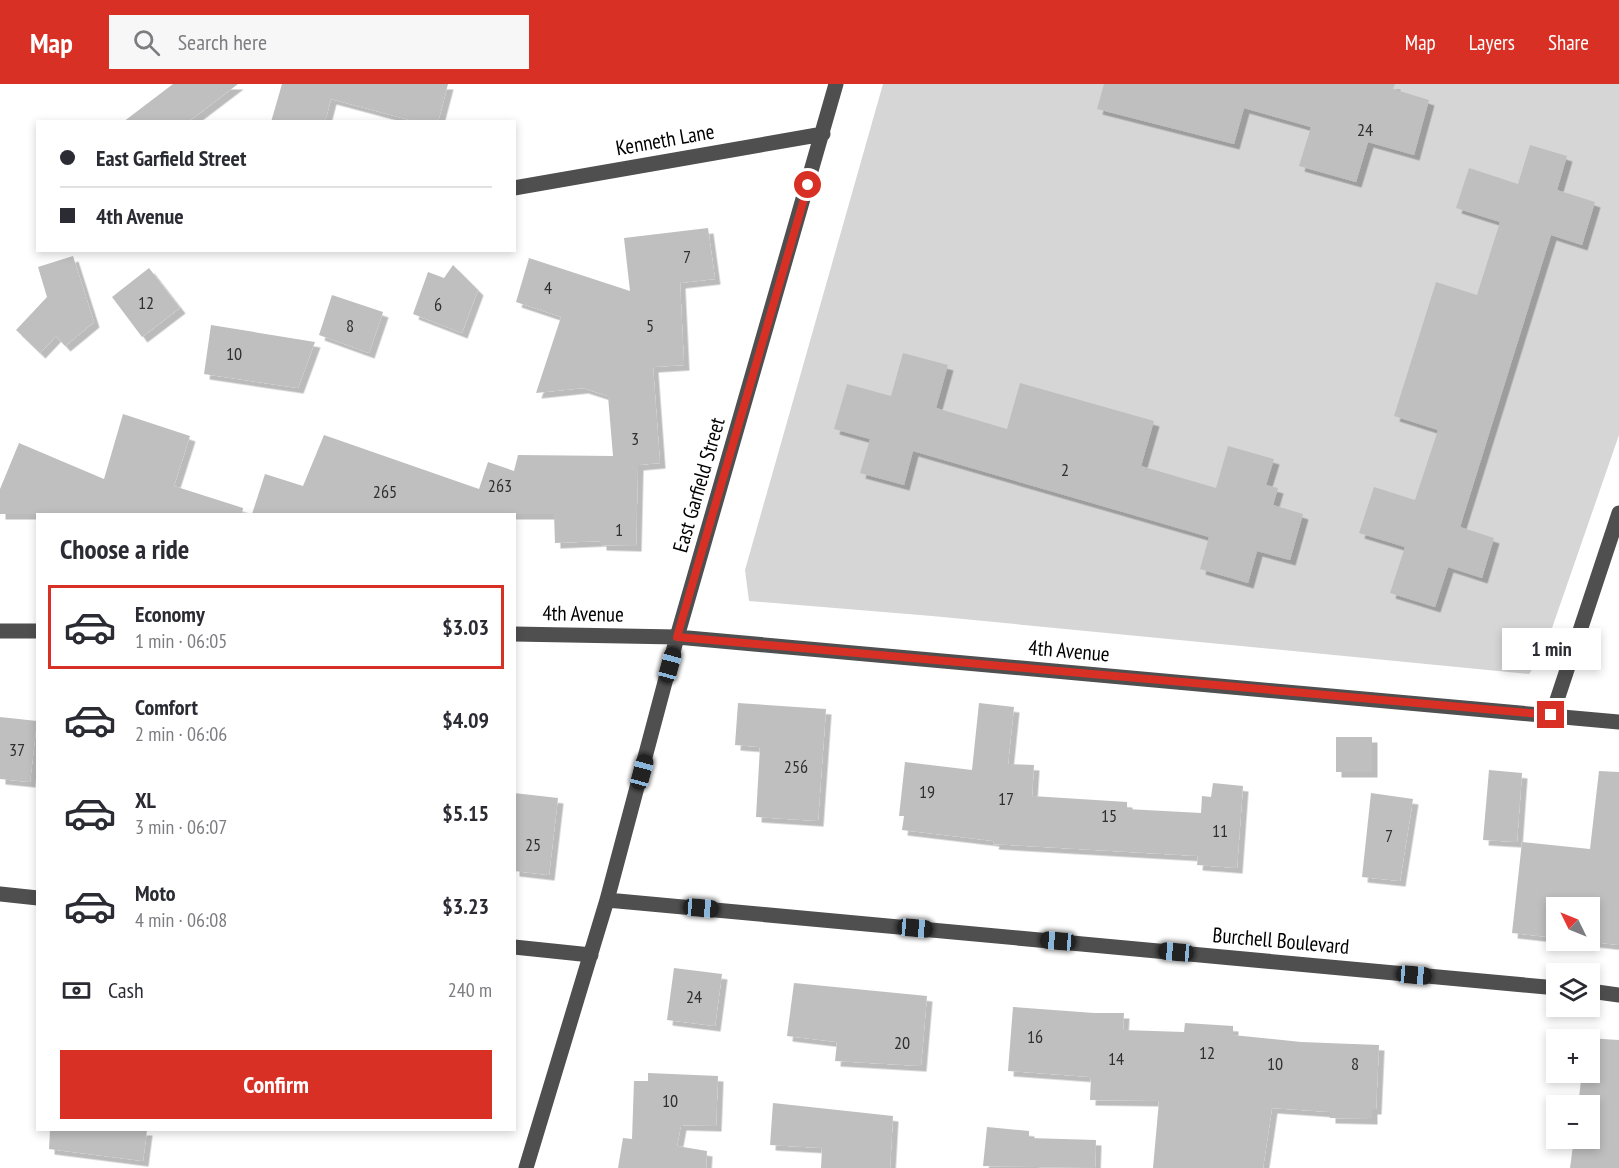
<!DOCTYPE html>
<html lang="en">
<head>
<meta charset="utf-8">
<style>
	body { margin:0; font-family:"PT Sans Narrow",sans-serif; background:#f7f7f7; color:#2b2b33; height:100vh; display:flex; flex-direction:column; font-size:22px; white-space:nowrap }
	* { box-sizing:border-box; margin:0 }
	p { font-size:20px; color:#7c7c81 }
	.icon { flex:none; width:33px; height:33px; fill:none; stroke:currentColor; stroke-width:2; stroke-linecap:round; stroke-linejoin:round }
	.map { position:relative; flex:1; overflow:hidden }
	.details { position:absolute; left:36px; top:429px; width:480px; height:618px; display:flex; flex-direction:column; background:#fff; border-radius:0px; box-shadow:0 3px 9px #0003 }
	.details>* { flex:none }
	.top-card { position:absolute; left:36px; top:36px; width:480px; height:132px; border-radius:0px; box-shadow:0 3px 9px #0003; display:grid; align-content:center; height:132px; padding:0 24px; background:#fff }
	.needle { width:39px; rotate:313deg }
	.buttons { position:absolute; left:1546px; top:813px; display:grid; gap:12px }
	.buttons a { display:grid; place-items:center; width:54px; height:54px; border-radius:0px; background:#fff; box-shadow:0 3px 9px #0003; font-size:30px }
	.end { position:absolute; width:27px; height:27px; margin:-14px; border:8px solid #d93025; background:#fff; box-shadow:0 0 0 3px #fff }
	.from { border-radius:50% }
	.bubble { position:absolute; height:42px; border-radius:0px; background:#fff; box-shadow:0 3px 9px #0003; font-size:20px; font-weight:800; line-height:42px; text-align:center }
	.car { position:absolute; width:18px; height:36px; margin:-18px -9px; border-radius:8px; box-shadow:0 0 4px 2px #0007; background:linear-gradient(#222 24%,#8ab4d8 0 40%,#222 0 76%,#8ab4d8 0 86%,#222 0) }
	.top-card b { display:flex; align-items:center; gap:21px; height:57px; font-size:22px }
	.top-card b+b { border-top:2px solid #e1e1e2 }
	.top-card i { width:15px; height:15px; background:#2b2b33 }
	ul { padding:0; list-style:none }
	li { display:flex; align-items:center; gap:18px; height:84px; margin:0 12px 9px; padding:0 12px; border:3px solid transparent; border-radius:0px }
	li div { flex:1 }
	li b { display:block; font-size:22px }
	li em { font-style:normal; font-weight:800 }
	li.selected { border-color:#d93025 }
	li>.icon { width:54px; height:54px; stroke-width:1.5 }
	h2 { padding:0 24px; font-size:27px; line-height:72px }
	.pay { display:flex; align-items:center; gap:15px; height:66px; padding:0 24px; font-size:22px }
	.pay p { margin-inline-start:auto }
	.button { display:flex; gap:12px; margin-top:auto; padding:12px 24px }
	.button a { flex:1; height:69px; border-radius:0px; background:#d93025; color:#fff; font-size:24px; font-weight:800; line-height:69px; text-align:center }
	header { display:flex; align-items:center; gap:36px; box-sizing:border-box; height:84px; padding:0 30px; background:#d93025; color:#fff }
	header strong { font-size:28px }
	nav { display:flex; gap:33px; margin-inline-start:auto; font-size:21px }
	.search { width:420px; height:54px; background:#f7f7f7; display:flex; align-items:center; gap:15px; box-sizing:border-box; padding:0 21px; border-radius:0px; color:#7c7c81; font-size:22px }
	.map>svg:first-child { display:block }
	.green { fill:#d6d6d6 }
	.building { fill:#bfbfbf; filter:url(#shadow) }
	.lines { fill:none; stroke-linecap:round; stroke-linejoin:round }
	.minor { stroke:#4f4f4f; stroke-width:15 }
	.route { stroke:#d93025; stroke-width:8 }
	.labels { text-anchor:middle; stroke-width:5; stroke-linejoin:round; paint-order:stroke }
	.number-label { font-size:18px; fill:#303030 }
	.street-label { font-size:21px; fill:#000; stroke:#fff }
</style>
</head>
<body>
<header>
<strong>Map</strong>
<div class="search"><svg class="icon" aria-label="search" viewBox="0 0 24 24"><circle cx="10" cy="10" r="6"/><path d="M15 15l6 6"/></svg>Search here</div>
<nav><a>Map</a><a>Layers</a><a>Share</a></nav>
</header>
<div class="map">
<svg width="1619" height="1084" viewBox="0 0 1619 1084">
	<defs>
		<filter id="shadow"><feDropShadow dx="5.5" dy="5.5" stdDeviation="0" flood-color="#0004"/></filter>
	</defs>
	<rect width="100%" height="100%" fill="#fff"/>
	<!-- green -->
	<path class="green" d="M883,0H1619V351L1543,570L1529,590L932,532L749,517L745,486Z"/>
	<!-- building -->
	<path class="building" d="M173,0H238L188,38H123Z
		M282,0H448L438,38H417L331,15L325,38H271Z
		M1104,0H1395L1393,5L1429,16L1414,71L1368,58L1356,98L1299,82L1311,43L1244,24L1234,60L1097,25Z
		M1530,61L1567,72L1557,106L1595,118L1582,161L1551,151L1460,443L1494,454L1482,494L1448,483L1435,523L1390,509L1405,463L1359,449L1374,403L1415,416L1438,346L1394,332L1436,198L1477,211L1500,138L1456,124L1469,84L1518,100Z
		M708,144L715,195L680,199L684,281L653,283L660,379L638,381L636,462L601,461V457L555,459L554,430H252L265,390L303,402L324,351L479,405L488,378L514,387L518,371L613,372L608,312L583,304L536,309L561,233L516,218L529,174L630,207L624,154Z
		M73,172L94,238L65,262L56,252L40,269L16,246L47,213L38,183Z
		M453,181L478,206L462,249L413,230L428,188L444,194Z
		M149,184L180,224L142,253L112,213Z
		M332,211L383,228L369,269L319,251Z
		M211,241L315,258L298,304L204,290Z
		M903,269L948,281L936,324L1007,345L1020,299L1154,337L1141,382L1216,404L1228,362L1274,375L1266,401L1278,404L1273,421L1303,430L1290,476L1257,467L1248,499L1200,485L1209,453L913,367L904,401L860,389L870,355L834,345L847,300L891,312Z
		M123,330L190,352L174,402L243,424L242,430H0V405L19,359L104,395Z
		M738,619L826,625L818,737L756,733L760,663L735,661Z
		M979,619L1014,623L1008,680L1034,681L1032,712L1127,718V725L1201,729L1202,712L1211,713L1213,699L1243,702L1237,784L1197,781L1198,772L993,760L994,757L902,746L904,732H899L905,678L972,686Z
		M0,633L37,637L30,698L0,695Z
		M1336,653H1372V688H1336Z
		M1489,686L1522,689L1517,758L1483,756Z
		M1599,687L1619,688V861L1576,856H1590V824H1557V854L1512,849L1522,758L1590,765Z
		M514,709L558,714L549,791L514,787Z
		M1371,709L1413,715L1400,797L1362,793Z
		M674,884L722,890L715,942L667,936Z
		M794,899L927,912L921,982L835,977L837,958L787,952Z
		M1013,923L1094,929H1124L1123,946L1184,948L1185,939L1233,942V951L1301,958L1379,961L1376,1025H1372V1035L1330,1034V1028L1272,1024L1263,1084H1153L1159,1017L1090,1016L1091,993L1008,987Z
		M1586,954L1619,956V1084H1570L1574,1054H1590V1022H1578L1582,988H1590V956Z
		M648,989L718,992L716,1042L681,1041L677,1062L707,1067L706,1084H618L623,1054L632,1055L634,997H648Z
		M773,1019L893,1032L890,1084H821L822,1064L770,1061Z
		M987,1043L1029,1047V1054L1096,1056L1095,1084L983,1082Z
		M50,1046H147L143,1077L49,1065Z"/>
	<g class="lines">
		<!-- minor -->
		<path class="minor" d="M514,104L823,50
			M0,547H38
			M514,550L677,553L1619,638
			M1552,631L1619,429
			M0,810L38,814
			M607,816L1557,904
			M514,863L591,871
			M1590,907L1619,911
			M526,1084L607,816L677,553L836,0"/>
	</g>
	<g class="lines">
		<!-- route -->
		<path class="route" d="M808,101L677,553L1551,631"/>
	</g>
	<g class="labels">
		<!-- number labels -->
		<g class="number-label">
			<text x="1365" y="52">24</text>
			<text x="687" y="179">7</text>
			<text x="548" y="210">4</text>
			<text x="146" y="225">12</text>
			<text x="438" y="227">6</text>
			<text x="350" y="248">8</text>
			<text x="650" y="248">5</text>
			<text x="234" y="276">10</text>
			<text x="635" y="361">3</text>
			<text x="1065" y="392">2</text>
			<text x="500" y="408">263</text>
			<text x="385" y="414">265</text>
			<text x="619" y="452">1</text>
			<text x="17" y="672">37</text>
			<text x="796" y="689">256</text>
			<text x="927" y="714">19</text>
			<text x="1006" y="721">17</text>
			<text x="1109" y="738">15</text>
			<text x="1220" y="753">11</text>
			<text x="1389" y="758">7</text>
			<text x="533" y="767">25</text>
			<text x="694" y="919">24</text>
			<text x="1035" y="959">16</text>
			<text x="902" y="965">20</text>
			<text x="1207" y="975">12</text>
			<text x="1116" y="981">14</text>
			<text x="1275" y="986">10</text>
			<text x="1355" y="986">8</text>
			<text x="670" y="1023">10</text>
		</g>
		<!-- street labels -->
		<g class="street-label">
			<text transform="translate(665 56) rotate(-10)" y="7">Kenneth Lane</text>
			<text transform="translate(699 401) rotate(-74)" y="7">East Garfield Street</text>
			<text transform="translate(583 530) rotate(1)" y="7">4th Avenue</text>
			<text transform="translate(1069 567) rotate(5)" y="7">4th Avenue</text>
			<text transform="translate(1281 857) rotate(5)" y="7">Burchell Boulevard</text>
		</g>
	</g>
</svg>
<div class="buttons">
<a><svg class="needle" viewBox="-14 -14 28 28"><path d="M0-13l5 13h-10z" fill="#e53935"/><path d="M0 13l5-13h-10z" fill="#7c7c81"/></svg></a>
<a><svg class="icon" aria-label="layers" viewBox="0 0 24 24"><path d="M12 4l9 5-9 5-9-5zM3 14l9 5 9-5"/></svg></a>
<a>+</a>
<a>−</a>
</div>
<i class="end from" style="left:808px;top:101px"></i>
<i class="end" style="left:1551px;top:631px"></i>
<div class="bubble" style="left:1502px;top:544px;width:99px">1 min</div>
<i class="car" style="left:670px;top:581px;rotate:15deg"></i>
<i class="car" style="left:642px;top:688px;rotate:15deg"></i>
<i class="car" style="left:701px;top:824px;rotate:95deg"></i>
<i class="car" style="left:915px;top:844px;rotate:95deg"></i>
<i class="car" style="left:1058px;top:857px;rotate:275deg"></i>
<i class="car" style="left:1176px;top:868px;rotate:275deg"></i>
<i class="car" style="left:1414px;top:891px;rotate:95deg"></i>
<div class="top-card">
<b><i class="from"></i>East Garfield Street</b>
<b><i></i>4th Avenue</b>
</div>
<section class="details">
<h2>Choose a ride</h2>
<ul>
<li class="selected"><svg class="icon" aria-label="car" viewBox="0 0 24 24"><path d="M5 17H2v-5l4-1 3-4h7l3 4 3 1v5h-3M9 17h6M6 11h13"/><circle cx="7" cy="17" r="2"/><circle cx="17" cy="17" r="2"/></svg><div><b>Economy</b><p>1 min · 06:05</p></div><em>$3.03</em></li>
<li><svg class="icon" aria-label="car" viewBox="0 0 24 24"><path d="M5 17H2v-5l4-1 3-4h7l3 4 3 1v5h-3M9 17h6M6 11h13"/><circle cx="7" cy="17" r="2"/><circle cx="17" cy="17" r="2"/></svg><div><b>Comfort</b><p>2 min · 06:06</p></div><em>$4.09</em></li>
<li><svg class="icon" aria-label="car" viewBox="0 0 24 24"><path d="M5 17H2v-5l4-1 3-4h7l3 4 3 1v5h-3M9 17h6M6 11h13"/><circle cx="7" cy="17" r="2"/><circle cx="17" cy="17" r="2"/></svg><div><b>XL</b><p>3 min · 06:07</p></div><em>$5.15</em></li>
<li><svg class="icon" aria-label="car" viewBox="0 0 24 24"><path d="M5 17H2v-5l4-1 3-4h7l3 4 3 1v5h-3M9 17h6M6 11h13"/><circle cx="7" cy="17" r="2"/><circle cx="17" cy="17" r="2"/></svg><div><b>Moto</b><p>4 min · 06:08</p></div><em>$3.23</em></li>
</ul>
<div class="pay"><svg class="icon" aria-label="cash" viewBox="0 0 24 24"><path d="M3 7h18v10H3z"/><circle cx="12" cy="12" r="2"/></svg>Cash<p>240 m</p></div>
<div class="button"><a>Confirm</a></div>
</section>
</div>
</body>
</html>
